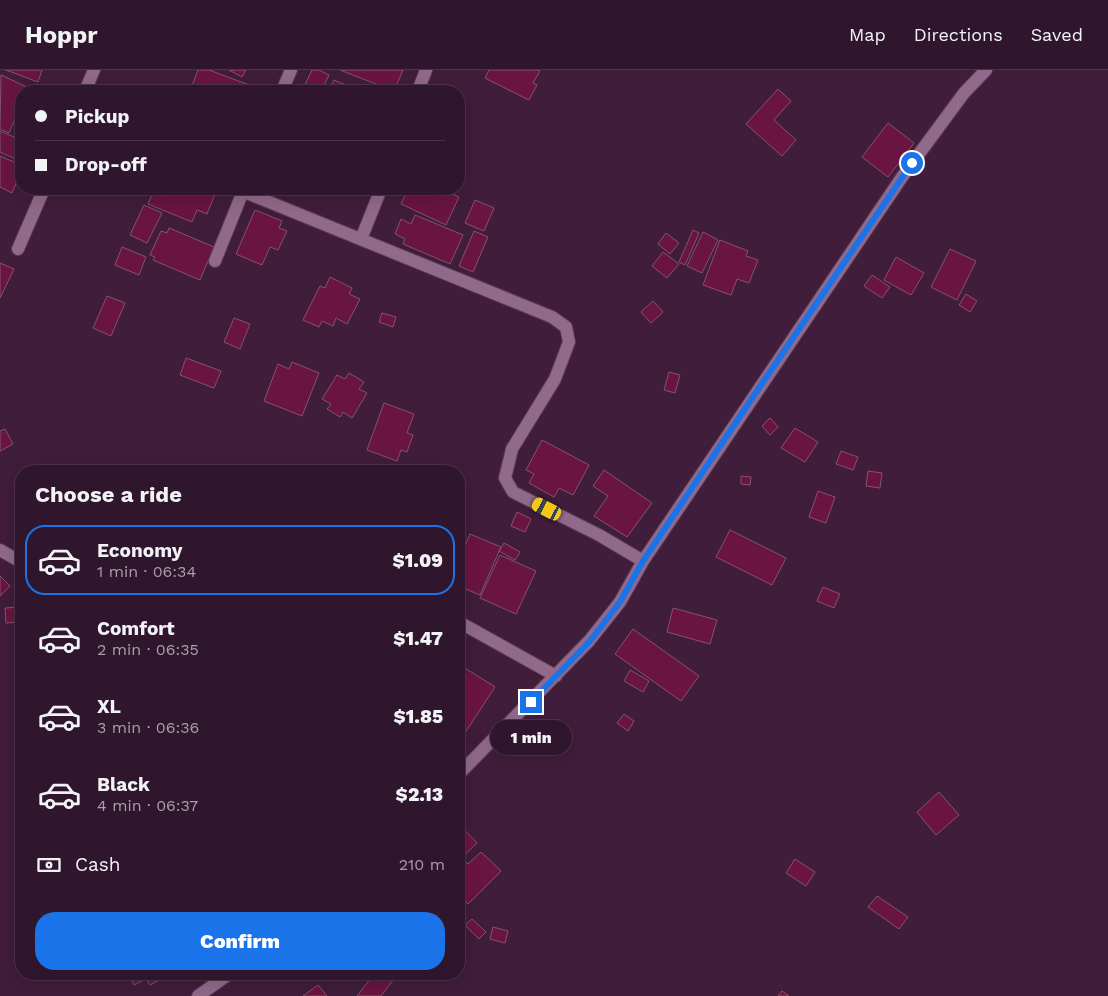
<!DOCTYPE html>
<html lang="en">
<head>
<meta charset="utf-8">
<style>
	body { margin:0; font-family:"Work Sans",sans-serif; background:#3c2338; color:#f1f3f6; height:100vh; display:flex; flex-direction:column; font-size:19px; white-space:nowrap }
	* { box-sizing:border-box; margin:0 }
	p { font-size:16px; color:#a89fa9 }
	.icon { flex:none; width:28px; height:28px; fill:none; stroke:currentColor; stroke-width:2; stroke-linecap:round; stroke-linejoin:round }
	.map { position:relative; flex:1; overflow:hidden }
	.side { position:absolute; left:15px; top:395px; width:450px; height:515px; display:flex; flex-direction:column; background:#30162c; border-radius:20px; box-shadow:0 5px 20px #0002,0 0 0 1px #4b3548 }
	.side>* { flex:none }
	.guide { position:absolute; left:15px; top:15px; width:450px; height:110px; border-radius:20px; box-shadow:0 5px 20px #0002,0 0 0 1px #4b3548; display:grid; align-content:center; height:110px; padding:0 20px; background:#30162c }
	.end { position:absolute; width:22px; height:22px; margin:-11px; border:6px solid #1a73e8; background:#fff; box-shadow:0 0 0 2px #fff }
	.from { border-radius:50% }
	.bubble { position:absolute; height:35px; border-radius:18px; background:#30162c; box-shadow:0 5px 20px #0002,0 0 0 1px #4b3548; font-size:16px; font-weight:800; line-height:35px; text-align:center }
	.car { position:absolute; width:15px; height:30px; margin:-15px -8px; border-radius:6px; box-shadow:0 0 4px 1px #0007; background:linear-gradient(#f5c518 24%,#345 0 40%,#f5c518 0 76%,#345 0 86%,#f5c518 0) }
	.guide b { display:flex; align-items:center; gap:18px; height:48px; font-size:19px }
	.guide b+b { border-top:1px solid #4b3548 }
	.guide i { width:12px; height:12px; background:#f1f3f6 }
	ul { padding:0; list-style:none }
	li { display:flex; align-items:center; gap:15px; height:70px; margin:0 10px 8px; padding:0 10px; border:2px solid transparent; border-radius:20px }
	li div { flex:1 }
	li b { display:block; font-size:19px }
	li em { font-style:normal; font-weight:800 }
	li.on { border-color:#1a73e8 }
	li>.icon { width:45px; height:45px; stroke-width:1.5 }
	h2 { padding:0 20px; font-size:22px; line-height:60px }
	.pay { display:flex; align-items:center; gap:12px; height:55px; padding:0 20px; font-size:19px }
	.pay p { margin-inline-start:auto }
	.cta { display:flex; gap:10px; margin-top:auto; padding:10px 20px }
	.cta a { flex:1; height:58px; border-radius:20px; background:#1a73e8; color:#fff; font-size:20px; font-weight:800; line-height:58px; text-align:center }
	header { display:flex; align-items:center; gap:30px; box-sizing:border-box; height:70px; padding:0 25px; background:#30162c; border-bottom:1px solid #4b3548 }
	header strong { font-size:24px }
	nav { display:flex; gap:28px; margin-inline-start:auto; font-size:18px }
	.map>svg:first-child { display:block }
	.building { fill:#6a1442; stroke:#845468 }
	.lines { fill:none; stroke-linecap:round; stroke-linejoin:round }
	.street-casing { stroke:#583b54; stroke-width:14 }
	.street { stroke:#91698a; stroke-width:12 }
	.route { stroke:#1a73e8; stroke-width:6 }
</style>
</head>
<body>
<header>
<strong>Hoppr</strong>
<nav><a>Map</a><a>Directions</a><a>Saved</a></nav>
</header>
<div class="map">
<svg width="1108" height="926" viewBox="0 0 1108 926">
	<rect width="100%" height="100%" fill="#401d3b"/>
	<!-- building -->
	<path class="building" d="M6,0H42L38,12Z
		M198,0H209L252,16L249,21H190Z
		M229,0H246L242,7Z
		M312,0H319L329,5L321,21H302Z
		M340,0H403L394,21Z
		M489,0H537L540,1L533,13L537,15L529,30L485,8Z
		M1,5L29,18L27,21H21V35L9,63L0,59Z
		M334,10L360,21H329Z
		M778,19L791,31L774,50L796,70L782,86L746,54Z
		M888,53L914,73L888,107L862,87Z
		M0,61L21,70L20,91L0,82Z
		M0,86L21,95V102L12,123L0,117Z
		M166,119H205L215,124L207,144L197,140L192,152L148,134L153,122L163,126Z
		M254,119H275L271,127Z
		M408,119H442L459,127L446,155L401,134Z
		M475,130L494,138L484,161L465,153Z
		M144,135L162,143L147,173L130,165Z
		M255,140L282,151L279,158L287,161L278,180L270,177L262,195L236,184Z
		M415,145L463,165L450,194L403,174L405,169L395,164L401,149L411,154Z
		M169,158L214,177L200,210L153,190L155,187L150,185L161,161L167,163Z
		M693,160L699,163L685,195L679,192Z
		M474,161L488,167L473,202L459,196Z
		M703,162L718,170L702,203L687,196Z
		M666,163L679,173L670,184L658,174Z
		M720,170L748,181L746,186L758,190L749,213L737,209L731,225L703,215Z
		M122,177L146,187L139,205L115,195Z
		M950,179L976,191L957,230L931,217Z
		M663,182L679,194L667,208L652,196Z
		M896,187L924,203L911,225L884,210Z
		M0,193L14,199L0,228Z
		M872,205L890,217L882,228L864,216Z
		M330,207L352,218L349,224L360,229L347,254L336,248L333,256L322,251L319,257L303,250L320,216L325,218Z
		M966,224L977,231L970,242L959,235Z
		M107,226L125,233L111,266L93,258Z
		M653,231L663,242L651,253L641,242Z
		M382,243L396,247L393,257L379,252Z
		M234,248L250,254L240,279L224,272Z
		M186,288L221,301L214,318L180,305Z
		M292,292L319,303L302,346L264,331L278,294L289,299Z
		M669,302L680,305L675,323L664,320Z
		M349,303L364,312L359,319L367,323L352,348L343,342L340,347L327,339L331,334L322,329L337,305L345,309Z
		M384,333L414,344L407,363L413,365L407,382L401,380L397,391L367,380Z
		M770,348L778,357L770,365L762,356Z
		M795,358L818,372L805,392L781,378Z
		M5,359L13,374L0,381V361Z
		M542,370L589,395L573,425L559,418L554,427L529,413L534,404L526,400Z
		M841,381L858,387L853,400L836,394Z
		M604,400L652,433L627,467L594,446L608,426L593,416Z
		M868,401L882,403L880,418L866,416Z
		M741,406L751,407L750,415L741,414Z
		M818,421L835,427L826,453L809,447Z
		M517,442L531,449L525,462L511,456Z
		M730,460L786,488L772,515L716,487Z
		M470,464L501,477L480,525L461,517L464,509L459,507V490Z
		M504,473L520,482L515,490L499,481Z
		M500,485L536,501L516,544L480,528Z
		M0,506L10,516L0,526Z
		M823,517L840,524L834,538L817,531Z
		M21,537V552L6,553L5,538Z
		M673,538L717,550L710,574L667,562Z
		M633,559L699,606L681,631L615,584Z
		M465,598L495,617L459,672V608Z
		M630,600L649,611L643,622L624,611Z
		M624,644L634,651L628,661L617,653Z
		M939,722L959,745L936,765L917,742Z
		M459,754L477,773L459,790Z
		M481,782L501,801L468,834L459,824V794L464,790L468,794Z
		M795,789L815,802L806,816L786,803Z
		M877,826L908,847L899,859L868,837Z
		M472,849L486,862L479,869L465,855Z
		M493,857L508,861L505,873L490,869Z
		M128,904H163L165,907L150,915L146,909L134,915Z
		M374,904H387L394,909L381,926H357Z
		M318,915L327,926H303Z
		M782,921L789,926H778Z"/>
	<g class="lines">
		<defs>
			<path id="street" d="M85,21L94,0
				M282,21L291,0
				M418,21L426,0
				M242,121L552,247L566,257L569,272L555,309L512,379L505,408L513,422L599,465L643,491
				M361,169L381,119
				M18,179L44,119
				M215,191L244,119
				M0,480L21,492
				M459,552L556,606
				M459,704L589,571L620,532L643,491L902,107L964,23L986,0
				M198,926L229,904"/>
		</defs>
		<!-- street casing -->
		<use href="#street" class="street-casing"/>
		<!-- street -->
		<use href="#street" class="street"/>
	</g>
	<g class="lines">
		<!-- route -->
		<path class="route" d="M531,632L590,571L620,532L643,491L761,315L912,93"/>
	</g>
</svg>
<i class="end from" style="left:912px;top:93px"></i>
<i class="end" style="left:531px;top:632px"></i>
<div class="bubble" style="left:490px;top:650px;width:82px">1 min</div>
<i class="car" style="left:547px;top:439px;rotate:297deg"></i>
<div class="guide">
<b><i class="from"></i>Pickup</b>
<b><i></i>Drop-off</b>
</div>
<section class="side">
<h2>Choose a ride</h2>
<ul>
<li class="on"><svg class="icon" aria-label="car" viewBox="0 0 24 24"><path d="M5 17H2v-5l4-1 3-4h7l3 4 3 1v5h-3M9 17h6M6 11h13"/><circle cx="7" cy="17" r="2"/><circle cx="17" cy="17" r="2"/></svg><div><b>Economy</b><p>1 min · 06:34</p></div><em>$1.09</em></li>
<li><svg class="icon" aria-label="car" viewBox="0 0 24 24"><path d="M5 17H2v-5l4-1 3-4h7l3 4 3 1v5h-3M9 17h6M6 11h13"/><circle cx="7" cy="17" r="2"/><circle cx="17" cy="17" r="2"/></svg><div><b>Comfort</b><p>2 min · 06:35</p></div><em>$1.47</em></li>
<li><svg class="icon" aria-label="car" viewBox="0 0 24 24"><path d="M5 17H2v-5l4-1 3-4h7l3 4 3 1v5h-3M9 17h6M6 11h13"/><circle cx="7" cy="17" r="2"/><circle cx="17" cy="17" r="2"/></svg><div><b>XL</b><p>3 min · 06:36</p></div><em>$1.85</em></li>
<li><svg class="icon" aria-label="car" viewBox="0 0 24 24"><path d="M5 17H2v-5l4-1 3-4h7l3 4 3 1v5h-3M9 17h6M6 11h13"/><circle cx="7" cy="17" r="2"/><circle cx="17" cy="17" r="2"/></svg><div><b>Black</b><p>4 min · 06:37</p></div><em>$2.13</em></li>
</ul>
<div class="pay"><svg class="icon" aria-label="cash" viewBox="0 0 24 24"><path d="M3 7h18v10H3z"/><circle cx="12" cy="12" r="2"/></svg>Cash<p>210 m</p></div>
<div class="cta"><a>Confirm</a></div>
</section>
</div>
</body>
</html>
